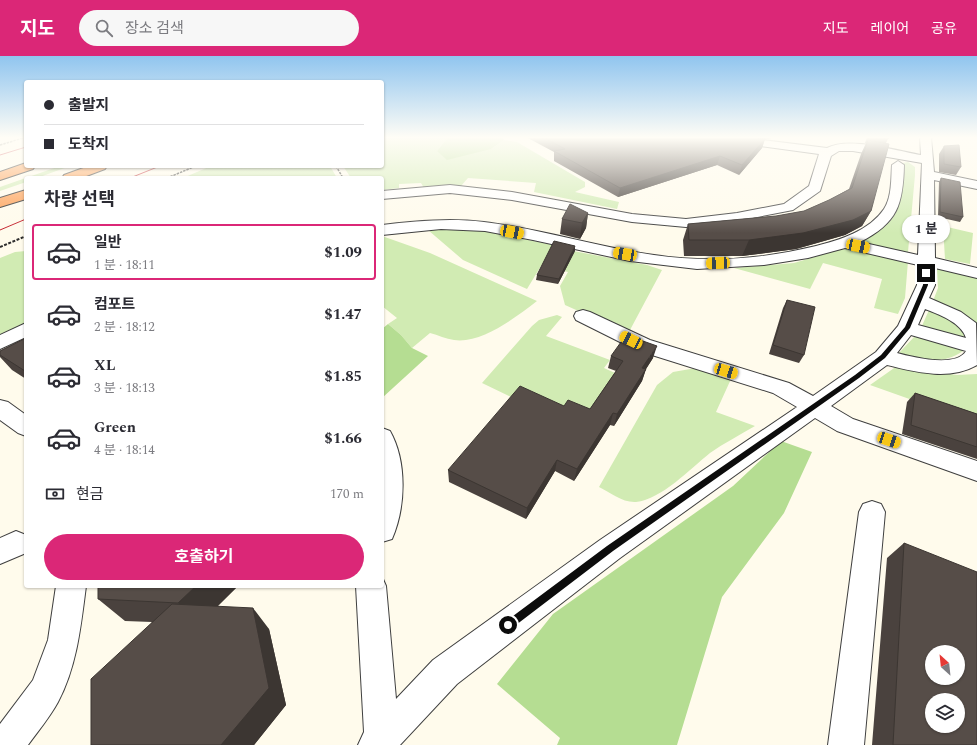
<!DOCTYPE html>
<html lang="ko">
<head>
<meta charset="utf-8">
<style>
	body { margin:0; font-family:Spectral,"Noto Sans KR",serif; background:#f7f7f7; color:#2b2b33; height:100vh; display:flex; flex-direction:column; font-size:15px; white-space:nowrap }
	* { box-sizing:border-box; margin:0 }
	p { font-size:13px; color:#7c7c81 }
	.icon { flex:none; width:22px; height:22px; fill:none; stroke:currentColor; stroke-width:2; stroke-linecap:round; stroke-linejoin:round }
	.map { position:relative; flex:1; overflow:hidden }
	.details { position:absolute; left:24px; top:120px; width:360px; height:412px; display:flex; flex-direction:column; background:#fff; border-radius:4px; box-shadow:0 1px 3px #0004 }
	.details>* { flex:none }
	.top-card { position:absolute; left:24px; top:24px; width:360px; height:88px; border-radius:4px; box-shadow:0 1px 3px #0004; display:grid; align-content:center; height:88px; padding:0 20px; background:#fff }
	.needle { width:26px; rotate:333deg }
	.fabs { position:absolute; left:925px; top:589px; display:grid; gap:8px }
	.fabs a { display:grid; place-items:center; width:40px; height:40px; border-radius:50%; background:#fff; box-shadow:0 1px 3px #0004; font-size:20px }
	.end { position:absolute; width:18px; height:18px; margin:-9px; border:5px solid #0c0c0c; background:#fff; box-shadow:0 0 0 2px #fff }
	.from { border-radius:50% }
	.bubble { position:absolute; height:28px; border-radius:14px; background:#fff; box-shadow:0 1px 3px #0004; font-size:13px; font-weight:700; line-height:28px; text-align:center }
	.car { position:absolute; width:12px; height:24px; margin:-12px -6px; border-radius:5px; box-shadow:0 0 3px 1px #0007; background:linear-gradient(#f5c518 24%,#345 0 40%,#f5c518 0 76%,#345 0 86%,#f5c518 0) }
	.top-card b { display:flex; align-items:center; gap:14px; height:38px; font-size:15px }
	.top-card b+b { border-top:1px solid #e1e1e2 }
	.top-card i { width:10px; height:10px; background:#2b2b33 }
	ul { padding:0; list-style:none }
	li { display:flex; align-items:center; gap:12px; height:56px; margin:0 8px 6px; padding:0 12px; border:2px solid transparent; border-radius:4px }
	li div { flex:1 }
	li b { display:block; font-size:15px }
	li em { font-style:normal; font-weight:700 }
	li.current { border-color:#db2777 }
	li>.icon { width:36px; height:36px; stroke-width:1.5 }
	h2 { padding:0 20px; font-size:18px; line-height:48px }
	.pay { display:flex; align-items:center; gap:10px; height:44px; padding:0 20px; font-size:15px }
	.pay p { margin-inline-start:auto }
	.cta { display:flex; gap:8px; margin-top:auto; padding:8px 20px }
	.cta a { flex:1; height:46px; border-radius:24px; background:#db2777; color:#fff; font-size:16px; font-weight:700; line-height:46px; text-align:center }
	header { display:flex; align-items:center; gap:24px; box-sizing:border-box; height:56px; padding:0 20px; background:#db2777; color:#fff }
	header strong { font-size:19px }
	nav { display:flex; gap:22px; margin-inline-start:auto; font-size:14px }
	.search { width:280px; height:36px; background:#f7f7f7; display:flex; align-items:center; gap:10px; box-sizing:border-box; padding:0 14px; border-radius:22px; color:#7c7c81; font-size:15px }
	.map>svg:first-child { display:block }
	.green { fill:#d1ebb3 }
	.forest { fill:#b5dd92 }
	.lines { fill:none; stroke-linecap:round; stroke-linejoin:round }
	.minor-casing { stroke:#3f3f3f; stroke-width:2 }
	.highway-casing { stroke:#1d1d1d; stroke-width:2 }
	.path-far1 { stroke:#2e2e2e; stroke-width:1.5; stroke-dasharray:2.5 1; stroke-linecap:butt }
	.path { stroke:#2e2e2e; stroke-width:2; stroke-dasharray:3 1.5; stroke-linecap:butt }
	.minor { fill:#fff; fill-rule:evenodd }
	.highway { fill:#fd9a4c; fill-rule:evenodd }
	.tram { stroke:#c41d28; stroke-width:1 }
	.wall { fill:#4a423e }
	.shaded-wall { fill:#3c3632 }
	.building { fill:#564d48; stroke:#3c3632; fill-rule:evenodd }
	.route { fill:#0c0c0c }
</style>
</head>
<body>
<header>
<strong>지도</strong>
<div class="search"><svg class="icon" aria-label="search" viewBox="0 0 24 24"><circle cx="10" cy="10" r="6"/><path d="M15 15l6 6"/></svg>장소 검색</div>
<nav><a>지도</a><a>레이어</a><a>공유</a></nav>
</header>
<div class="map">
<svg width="977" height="689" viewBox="0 0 977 689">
	<rect width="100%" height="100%" fill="#fffbec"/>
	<!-- green -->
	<path class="green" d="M382,81H448L437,95L491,93L504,84L517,86L585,126V131L575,136L619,146L617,153L534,136L536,127L468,122L461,130L424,132L421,127L399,128V132L382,134V122H351L343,110H382Z
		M908,106L915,111V119L908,196L859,187C872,180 891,170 897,154C902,140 901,122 903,107Z
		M60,110H70L37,122H26V126L0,135V131Z
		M211,110H330L337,122H183Z
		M943,170L973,177L970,208L945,203Z
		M453,173L478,174L558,190L541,210L527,233L463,204L428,174Z
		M382,180L430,197L537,245C516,261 482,288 454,284C446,283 438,279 430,277L412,292L401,279L388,268L397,262L382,250Z
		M845,192L908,205L905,242L898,258L874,252L882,223L823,207L810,233L734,212L794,207Z
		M568,194L647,209L662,214L630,274L623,275L565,249L560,230L568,216L554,213Z
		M26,195V268L0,282V202L15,196Z
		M937,213L977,222V269L958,256L933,245L938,232Z
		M929,254C943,259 961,267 966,282L921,272Z
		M557,259L562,261L546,280L610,304L604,312L615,317L586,360L513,342L482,327L532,270L539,264Z
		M915,280L960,292L963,295C942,310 922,303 898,298Z
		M897,310L957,319L977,318V367L870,329Z
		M696,312L731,323L716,356L755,370C740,379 724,387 710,397C690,413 662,443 636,446C623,447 609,436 599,431L657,329L673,316Z"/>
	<!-- forest -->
	<path class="forest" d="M448,81H503L504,84L491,93L447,104L437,95Z
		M388,268L401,279L412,292L428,300L382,342V273Z
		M781,385L812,396L784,457L722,541L677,689H557L560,682L497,628L553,558L733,430Z"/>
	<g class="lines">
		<defs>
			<path id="minor" d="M711,81H739L827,92C849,80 897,95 921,99L920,81H931L934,116L977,125V133L934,124L935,202L977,212V222L935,212V229L929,242L961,256L976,267L977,309C949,325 916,316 887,309L831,350L853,363L977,405V425L837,375L815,362L620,502L457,628L400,689H358L364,676L356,530H382V521L386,530L396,643L433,604L600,484L797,351L773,337L636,294L576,264L574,260L576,256L583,254L590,256L650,284L789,327L813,340L876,296L898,270L917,229L918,209L845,192L808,202L764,209L697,213L630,205L533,184L485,175L441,173L382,179V169C416,165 450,162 484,166C542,173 597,191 654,199C707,207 764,203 816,190C840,184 869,175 884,153C892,141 891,123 892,109L898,105L904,109C903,148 898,167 860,186L918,199L922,107L853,95H839L831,100L820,135L793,154L737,165L686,171L632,166L512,144L450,137L382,143V135L450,129L512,136L632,158L686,163L737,157L784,148L809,130L819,98L716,84L712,83ZM925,253C938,258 961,266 966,282L918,269ZM911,279L966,295C956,312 912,301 897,297Z
				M26,267V281L0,293V279Z
				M0,344L8,346L26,359V380L18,377L0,364Z
				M382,372L390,375C407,405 406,451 392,483L382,486Z
				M872,445L881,448L885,456L864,689H828L859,456L863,448Z
				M16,475L26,479V497L0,508V482Z
				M56,530H86C81,569 77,610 58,646C50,661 38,675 28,689H0V668L33,624L48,584Z"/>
			<path id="highway" d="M26,107V110H35L33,113L0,124V116Z
				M89,110H107L105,113L81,122H62L64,119Z
				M26,134V143L0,151V142Z"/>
		</defs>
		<!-- minor casing -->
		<use href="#minor" class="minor-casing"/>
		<!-- highway casing -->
		<use href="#highway" class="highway-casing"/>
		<!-- path-far1 -->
		<path class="path-far1" d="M0,89L26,81
			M336,110L343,122
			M167,122L196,110"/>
		<!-- path -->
		<path class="path" d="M0,191L26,180"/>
		<!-- minor -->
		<use href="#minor" class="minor"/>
		<!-- highway -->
		<use href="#highway" class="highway"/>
		<!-- tram -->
		<path class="tram" d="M0,99L26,91
			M130,122L160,110
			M0,174L26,163"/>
	</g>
	<!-- wall -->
	<path class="wall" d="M526,81H772L769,83H765L762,92L739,119L717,109L618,141L554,105V96Z
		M867,81H889L886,87L871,155L862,170L845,179L796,193L742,200H684L683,184L688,168L776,160L804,155L829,144L849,133L861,98L866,87H865Z
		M944,90L961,111L956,119L939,116V98Z
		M941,122L963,161L960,166L938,161L939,126Z
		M588,157L586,172L580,183L560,178L562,163Z
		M575,195L558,228L536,224L537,219Z
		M787,244L804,299L799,307L769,298L783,252Z
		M26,282V323L12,314L0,301V295Z
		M611,300L653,302L646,313L642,325L614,370L610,369L574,425L555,415L526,463L449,426L448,414L564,350L590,353L616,315L608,312Z
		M915,337L977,358V403L902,378L907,346Z
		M904,487L977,689H872L887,502Z
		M98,530H238L218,550L269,573L286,649L254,689H91L152,566L125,565L98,543Z"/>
	<!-- shaded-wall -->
	<path class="shaded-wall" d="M765,83L762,92L739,119L742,109Z
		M720,100L717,109L618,141L620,132Z
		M871,155L862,170L845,179L796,193L742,200L749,184Z
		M588,157L586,172L580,183L582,167Z
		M575,190V195L558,228L559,223Z
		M657,290L653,302L639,324L642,312Z
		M646,313L642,325L614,370L617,358Z
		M613,357L610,369L574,425L577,413Z
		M557,404L555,415L526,463L527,452Z
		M196,530H238L199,568L178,547Z
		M253,552L269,573L286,649L254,689H221Z"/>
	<!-- building -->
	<path class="building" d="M543,81H749L765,83L742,109L720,100L620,132L554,95L565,93Z
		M877,81H889V82Z
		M868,84L889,88L871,155L853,164L803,177L749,184H689L688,168L776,160L804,155L829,144L852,132Z
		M959,89L961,111L944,108V90Z
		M941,122L960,126L963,161L940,156Z
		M570,148L588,157L582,167L562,163Z
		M554,185L575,190L559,223L537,219Z
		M787,244L815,251L804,299L773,289Z
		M626,279L657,290L642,312L646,313L617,358L613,357L577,413L557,404L527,452L448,414L520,330L564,350L568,344L590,353L623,305L611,300Z
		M26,282V314L25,315L0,299V295Z
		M915,337L977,358V391L911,369Z
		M904,487L977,516V689H893ZM932,596H958V622H932ZM932,644H958V670H932Z
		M98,530H196L178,547L98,543Z
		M172,548L253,552L269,632L221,689H91V623Z"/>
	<!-- sky -->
	<linearGradient id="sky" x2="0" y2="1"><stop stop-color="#90c5ef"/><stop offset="0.46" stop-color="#fffdf6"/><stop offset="1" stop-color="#fffdf6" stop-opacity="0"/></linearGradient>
	<rect width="977" height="177" fill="url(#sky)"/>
	<!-- route -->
	<path class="route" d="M926,215L928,217V229L910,272L885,302L859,322L613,495L512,572H505V566L607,490L855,319L881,299L905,271L923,229L924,217Z"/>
</svg>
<div class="fabs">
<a><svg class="needle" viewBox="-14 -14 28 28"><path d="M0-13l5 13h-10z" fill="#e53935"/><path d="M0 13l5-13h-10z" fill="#7c7c81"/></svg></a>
<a><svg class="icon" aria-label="layers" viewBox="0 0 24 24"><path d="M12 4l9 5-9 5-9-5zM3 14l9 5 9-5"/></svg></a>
</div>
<i class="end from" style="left:508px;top:569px"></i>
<i class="end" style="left:926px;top:217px"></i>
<div class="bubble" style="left:902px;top:159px;width:48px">1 분</div>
<i class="car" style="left:512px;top:176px;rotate:101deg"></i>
<i class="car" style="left:858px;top:190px;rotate:102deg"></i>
<i class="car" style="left:625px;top:198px;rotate:280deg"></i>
<i class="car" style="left:718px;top:207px;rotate:268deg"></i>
<i class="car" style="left:631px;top:284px;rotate:296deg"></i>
<i class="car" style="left:726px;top:315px;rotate:107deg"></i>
<i class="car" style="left:889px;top:384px;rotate:109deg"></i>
<div class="top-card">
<b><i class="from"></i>출발지</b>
<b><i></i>도착지</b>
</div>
<section class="details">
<h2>차량 선택</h2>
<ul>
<li class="current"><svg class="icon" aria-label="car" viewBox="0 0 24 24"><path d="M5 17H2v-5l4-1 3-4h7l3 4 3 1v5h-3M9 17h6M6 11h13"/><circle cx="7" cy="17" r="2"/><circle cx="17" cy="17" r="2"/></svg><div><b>일반</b><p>1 분 · 18:11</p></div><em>$1.09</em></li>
<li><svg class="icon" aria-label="car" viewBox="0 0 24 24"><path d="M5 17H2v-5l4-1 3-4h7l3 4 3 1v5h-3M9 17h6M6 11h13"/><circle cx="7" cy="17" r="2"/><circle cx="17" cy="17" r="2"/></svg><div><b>컴포트</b><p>2 분 · 18:12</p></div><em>$1.47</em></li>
<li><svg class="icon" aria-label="car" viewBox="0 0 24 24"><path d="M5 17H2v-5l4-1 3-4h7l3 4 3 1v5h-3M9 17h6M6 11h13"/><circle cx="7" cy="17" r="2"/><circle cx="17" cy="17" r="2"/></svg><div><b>XL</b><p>3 분 · 18:13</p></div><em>$1.85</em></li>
<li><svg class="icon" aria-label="car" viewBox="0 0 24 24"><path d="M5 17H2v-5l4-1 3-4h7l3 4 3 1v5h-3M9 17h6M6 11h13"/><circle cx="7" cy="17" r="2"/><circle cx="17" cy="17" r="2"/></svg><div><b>Green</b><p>4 분 · 18:14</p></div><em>$1.66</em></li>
</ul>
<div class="pay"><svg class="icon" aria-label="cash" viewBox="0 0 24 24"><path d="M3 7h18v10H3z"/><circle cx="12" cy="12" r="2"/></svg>현금<p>170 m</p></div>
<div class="cta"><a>호출하기</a></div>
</section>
</div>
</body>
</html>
